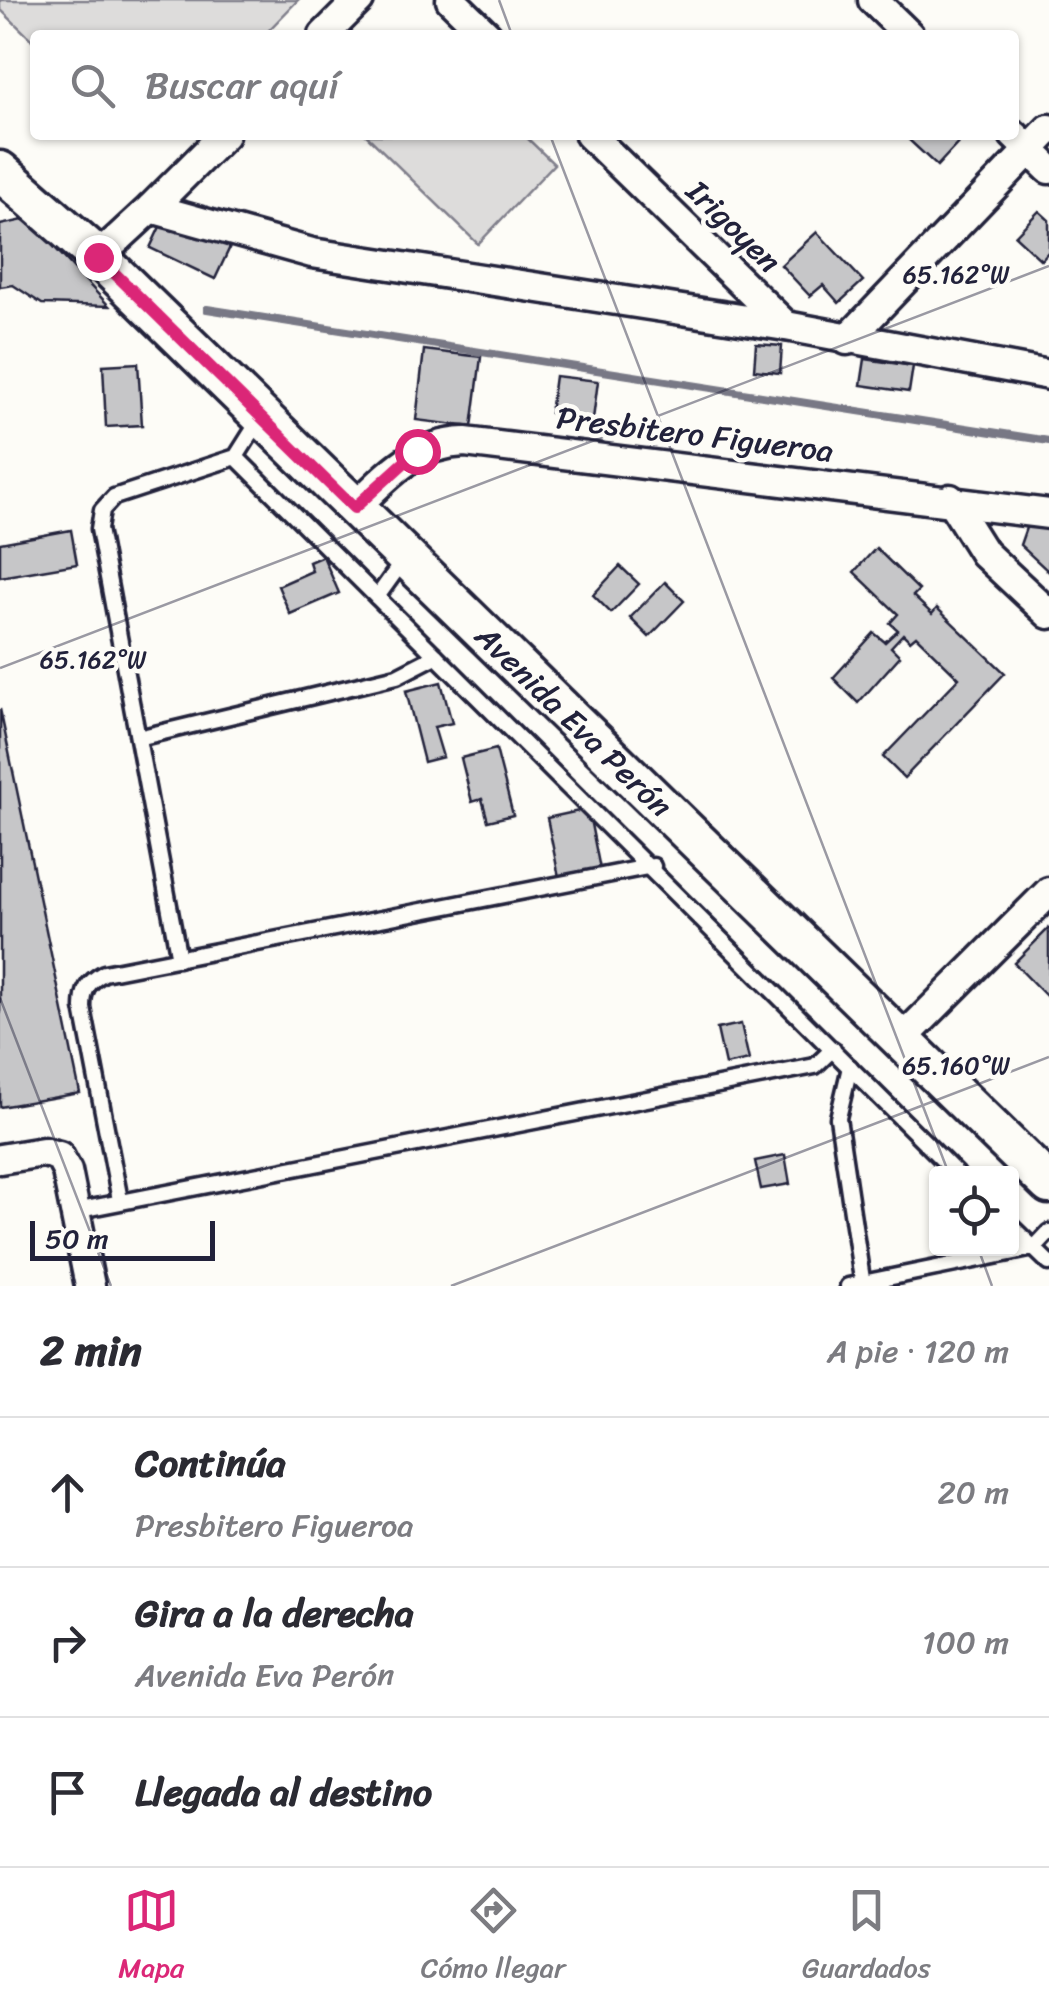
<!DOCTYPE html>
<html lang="es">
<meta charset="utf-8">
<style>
:root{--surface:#fff;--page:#f2f2f3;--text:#2b2b33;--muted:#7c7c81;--line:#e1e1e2;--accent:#db2777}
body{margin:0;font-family:Sriracha,sans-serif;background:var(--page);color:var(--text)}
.controls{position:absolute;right:30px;bottom:30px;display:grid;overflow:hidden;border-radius:10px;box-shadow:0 2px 8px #0004}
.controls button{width:90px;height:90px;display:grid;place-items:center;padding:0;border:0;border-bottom:2px solid var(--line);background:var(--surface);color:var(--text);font:50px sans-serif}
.scale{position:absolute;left:30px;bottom:25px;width:185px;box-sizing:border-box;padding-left:10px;border:5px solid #22223b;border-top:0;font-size:28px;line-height:35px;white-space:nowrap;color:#22223b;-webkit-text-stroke:8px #fdfcf7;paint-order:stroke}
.stop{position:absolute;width:30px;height:30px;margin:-22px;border:8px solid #db2777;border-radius:50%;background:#fff}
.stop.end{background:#db2777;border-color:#fff;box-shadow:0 2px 10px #0008}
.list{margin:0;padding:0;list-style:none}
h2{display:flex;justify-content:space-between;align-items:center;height:130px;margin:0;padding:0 40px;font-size:42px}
h2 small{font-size:32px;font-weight:400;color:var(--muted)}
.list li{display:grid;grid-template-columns:65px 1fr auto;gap:30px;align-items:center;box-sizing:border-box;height:150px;padding:0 40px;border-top:2px solid var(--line)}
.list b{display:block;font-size:38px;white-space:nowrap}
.list p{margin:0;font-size:32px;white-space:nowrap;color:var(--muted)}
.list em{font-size:32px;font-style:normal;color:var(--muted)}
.icon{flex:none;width:55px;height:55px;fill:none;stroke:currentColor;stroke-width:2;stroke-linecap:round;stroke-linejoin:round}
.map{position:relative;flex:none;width:1049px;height:1286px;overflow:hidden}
.search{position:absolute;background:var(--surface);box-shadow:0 2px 8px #0004;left:30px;right:30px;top:30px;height:110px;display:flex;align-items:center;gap:25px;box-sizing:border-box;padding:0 35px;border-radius:10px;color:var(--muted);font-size:38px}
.sheet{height:580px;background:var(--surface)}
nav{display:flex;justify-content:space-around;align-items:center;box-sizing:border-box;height:140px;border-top:2px solid var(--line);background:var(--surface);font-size:28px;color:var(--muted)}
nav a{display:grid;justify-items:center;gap:5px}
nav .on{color:var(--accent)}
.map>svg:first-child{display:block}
</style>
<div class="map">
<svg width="1049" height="1286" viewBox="0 0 1049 1286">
<rect width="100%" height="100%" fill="#fdfcf7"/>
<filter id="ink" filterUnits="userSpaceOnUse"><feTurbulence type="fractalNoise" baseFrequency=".01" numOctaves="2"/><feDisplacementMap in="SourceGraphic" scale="20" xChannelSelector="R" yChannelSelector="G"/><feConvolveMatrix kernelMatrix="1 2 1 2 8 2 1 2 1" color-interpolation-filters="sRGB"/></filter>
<g filter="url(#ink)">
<g fill="#dddcdb" stroke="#807f8b" stroke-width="2.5">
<polygon points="0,0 298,0 264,35 35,35 35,43 0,9"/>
<polygon points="366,135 524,135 554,164 478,244"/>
</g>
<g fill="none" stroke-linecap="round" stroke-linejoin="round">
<polyline stroke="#787885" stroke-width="8" points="207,309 1049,441"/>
</g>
<g fill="#c6c6c8" stroke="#22223b" stroke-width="2.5">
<polygon points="912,135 956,135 961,140 937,166 908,139"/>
<polygon points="1039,211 1049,220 1049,251 1041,260 1015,236"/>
<polygon points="165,216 230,247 215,279 150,248"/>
<polygon points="28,219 109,306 42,304 13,285 0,287 0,225"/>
<polygon points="817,232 863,281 839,303 823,285 810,296 781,265"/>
<polygon points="756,344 782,346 780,373 754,370"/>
<polygon points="424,350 481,357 472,427 416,420"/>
<polygon points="865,359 913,366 909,392 861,385"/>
<polygon points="138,363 142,425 106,427 103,365"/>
<polygon points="555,376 598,381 593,419 550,413"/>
<polygon points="1028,522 1049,522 1049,572 1020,545"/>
<polygon points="71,530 77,564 0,577 0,543"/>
<polygon points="876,548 919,590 913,596 932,614 937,608 1005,673 904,778 883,757 959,678 916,636 910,641 903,634 891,647 900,656 858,703 833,678 874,633 885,642 898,630 890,623 898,614 854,572"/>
<polygon points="323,556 339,593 290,614 278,586 312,571 309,562"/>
<polygon points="620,566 639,584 611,613 593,595"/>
<polygon points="665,582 684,601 649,637 630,618"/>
<polygon points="441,682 452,723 434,727 443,757 424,762 406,691"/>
<polygon points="0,709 80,1093 0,1107"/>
<polygon points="496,749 513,815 488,821 482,799 472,802 461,758"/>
<polygon points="588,809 600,869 559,877 547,818"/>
<polygon points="1049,928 1049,999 1014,963"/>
<polygon points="741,1024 749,1060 725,1065 717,1029"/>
<polygon points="785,1155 790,1184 761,1189 755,1161"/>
</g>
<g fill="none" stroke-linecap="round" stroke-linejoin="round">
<g stroke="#22223b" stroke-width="21">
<g id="lane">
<polyline points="236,457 957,1174"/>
<polyline points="377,597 405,558"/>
<polyline points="138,738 397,676 436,656"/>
<polyline points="179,959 99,529 102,510 114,497 236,457 260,419"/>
<polyline points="850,1067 838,1118 863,1286"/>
<path d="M120,1200L83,1008C83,989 88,982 104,973L653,866"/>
<polyline points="75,1211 815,1066 833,1049"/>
<polyline points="1012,1227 1049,1263"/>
<polyline points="848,1286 1034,1248 1049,1232"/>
</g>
</g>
<g stroke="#22223b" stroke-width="35">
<g id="street">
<polyline points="451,0 487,35"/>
<polyline points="873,0 909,35"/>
<polyline points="324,35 359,0"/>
<polyline points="590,135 786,326"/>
<polyline points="1014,135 1049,169"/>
<polyline points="151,208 224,135"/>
<polyline points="98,257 151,208 312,253 786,326 1049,375"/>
<polyline points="847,340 1049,129"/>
<polyline points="950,499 984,553 1049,614"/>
<path d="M354,508C389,475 414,444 465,442L1049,514"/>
<polyline points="901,1040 1049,892"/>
<polyline points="0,1159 43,1152 59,1156 67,1171 90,1286"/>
</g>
</g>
<g stroke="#22223b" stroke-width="45">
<g id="secondary">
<path id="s1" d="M0,171L98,257L1049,1184"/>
</g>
</g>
<use href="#lane" stroke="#fdfcf7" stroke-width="14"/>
<use href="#street" stroke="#fdfcf7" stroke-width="28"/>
<use href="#secondary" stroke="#fdfcf7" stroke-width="38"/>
</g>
</g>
<g fill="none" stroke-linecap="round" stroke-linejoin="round" filter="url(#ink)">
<polyline stroke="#db2777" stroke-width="12" points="98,257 354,508 417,451"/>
</g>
<path fill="none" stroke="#22223b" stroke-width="2.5" stroke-opacity="0.45" d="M499,0L512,35M550,135L949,1174M0,668L1049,266M0,998L111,1286M978,1248L992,1286M451,1286L1049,1057"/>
<g text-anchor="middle" stroke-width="9" stroke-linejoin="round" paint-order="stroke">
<g font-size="32" fill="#22223b" stroke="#fdfcf7">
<text transform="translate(734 226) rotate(44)" y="11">Irigoyen</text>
<text transform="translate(695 434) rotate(7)" y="11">Presbitero Figueroa</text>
<text dy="11" stroke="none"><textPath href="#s1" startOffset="795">Avenida Eva Perón</textPath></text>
</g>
</g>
<g font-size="25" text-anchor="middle" fill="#22223b" stroke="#fdfcf7" stroke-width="9" stroke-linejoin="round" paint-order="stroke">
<text x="956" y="283">65.162°W</text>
<text x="93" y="668">65.162°W</text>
<text x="956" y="1074">65.160°W</text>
</g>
</svg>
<div class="controls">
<button><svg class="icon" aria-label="locate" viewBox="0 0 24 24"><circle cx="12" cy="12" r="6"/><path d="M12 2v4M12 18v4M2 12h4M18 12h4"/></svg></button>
</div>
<div class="scale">50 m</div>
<div class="stop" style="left:417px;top:451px"></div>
<div class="stop end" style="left:98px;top:257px"></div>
<div class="search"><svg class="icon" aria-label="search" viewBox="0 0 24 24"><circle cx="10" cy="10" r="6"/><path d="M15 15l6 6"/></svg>Buscar aquí</div>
</div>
<section class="sheet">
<h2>2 min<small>A pie · 120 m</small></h2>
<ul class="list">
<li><svg class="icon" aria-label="ahead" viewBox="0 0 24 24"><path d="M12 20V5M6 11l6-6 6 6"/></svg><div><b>Continúa</b><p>Presbitero Figueroa</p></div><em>20 m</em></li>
<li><svg class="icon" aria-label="right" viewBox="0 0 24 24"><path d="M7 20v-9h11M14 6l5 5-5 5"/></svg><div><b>Gira a la derecha</b><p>Avenida Eva Perón</p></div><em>100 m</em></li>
<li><svg class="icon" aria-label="arrive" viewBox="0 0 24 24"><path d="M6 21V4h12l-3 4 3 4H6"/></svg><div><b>Llegada al destino</b></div></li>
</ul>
</section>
<nav>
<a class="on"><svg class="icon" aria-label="map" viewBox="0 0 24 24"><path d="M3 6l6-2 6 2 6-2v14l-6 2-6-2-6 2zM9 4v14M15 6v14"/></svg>Mapa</a>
<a><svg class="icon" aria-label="directions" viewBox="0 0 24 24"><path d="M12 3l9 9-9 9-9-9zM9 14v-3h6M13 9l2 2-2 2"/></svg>Cómo llegar</a>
<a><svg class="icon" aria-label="saved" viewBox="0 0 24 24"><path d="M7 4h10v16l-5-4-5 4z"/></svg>Guardados</a>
</nav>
